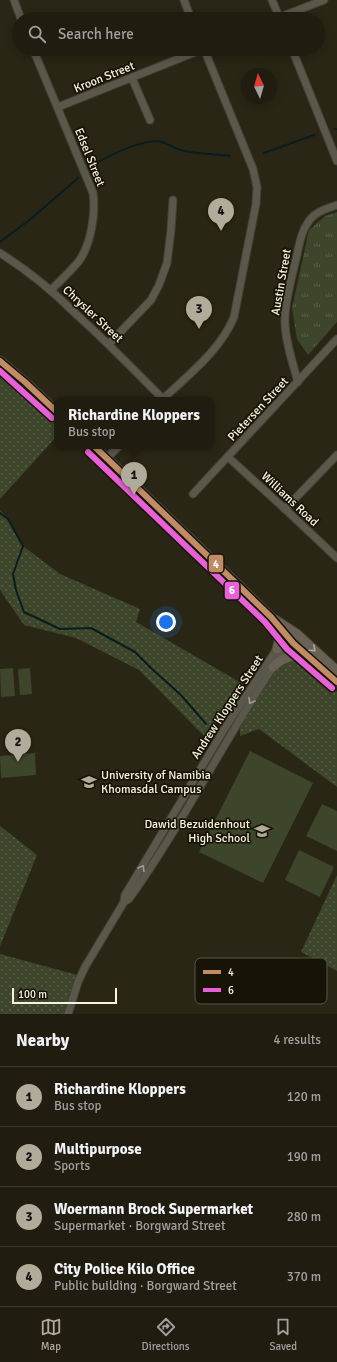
<!DOCTYPE html>
<meta charset="utf-8">
<style>
:root{--surface:#201c10;--page:#282519;--text:#f1f3f6;--muted:#a2a19f;--line:#3d3a30;--accent:#b0ab9a}
body{margin:0;font-family:Signika,sans-serif;background:var(--page);color:var(--text)}
.compass{position:absolute;left:241px;top:68px;width:36px;height:36px;border-radius:50%;background:var(--surface);box-shadow:0 2px 10px #0003;rotate:355deg}
.scale{position:absolute;left:12px;bottom:10px;width:105px;box-sizing:border-box;padding-left:4px;border:2px solid #f8f3e1;border-top:0;font-size:11px;line-height:14px;white-space:nowrap;color:#f8f3e1;-webkit-text-stroke:3px #171407;paint-order:stroke}
.you{position:absolute;left:166px;top:622px;width:14px;height:14px;margin:-10px;border:3px solid #fff;border-radius:50%;background:#1a73e8;box-shadow:0 0 0 6px #1a73e833}
.badge{display:grid;place-items:center;width:26px;height:26px;border-radius:50%;background:var(--accent);color:#111;font-size:13px;font-weight:700}
.pin{position:absolute;translate:-50% -33px;filter:drop-shadow(0 1px 2px #0008)}
.pin::after{content:'';position:absolute;top:21px;width:14px;height:12px;background:inherit;clip-path:polygon(0 0,100% 0,50% 100%)}
.popup{position:absolute;left:54px;top:397px;width:160px;height:52px;box-sizing:border-box;display:grid;place-content:center;border-radius:8px;background:var(--surface);filter:drop-shadow(0 1px 3px #0005);font-size:13px;white-space:nowrap;color:var(--muted)}
.popup b{font-size:15px;color:var(--text)}
.popup::after{content:'';position:absolute;left:50%;top:100%;margin-left:-8px;border:8px solid transparent;border-top-color:var(--surface)}
.list{margin:0;padding:0;list-style:none}
h2{display:flex;justify-content:space-between;align-items:center;height:52px;margin:0;padding:0 16px;font-size:17px}
h2 small{font-size:13px;font-weight:400;color:var(--muted)}
.list li{display:grid;grid-template-columns:26px 1fr auto;gap:12px;align-items:center;box-sizing:border-box;height:60px;padding:0 16px;border-top:1px solid var(--line)}
.list b{display:block;font-size:15px;white-space:nowrap}
.list p{margin:0;font-size:13px;white-space:nowrap;color:var(--muted)}
.list em{font-size:13px;font-style:normal;color:var(--muted)}
.icon{flex:none;width:22px;height:22px;fill:none;stroke:currentColor;stroke-width:2;stroke-linecap:round;stroke-linejoin:round}
.map{position:relative;flex:none;width:337px;height:1014px;overflow:hidden}
.search{position:absolute;background:var(--surface);box-shadow:0 2px 10px #0003;left:12px;right:12px;top:12px;height:44px;display:flex;align-items:center;gap:10px;box-sizing:border-box;padding:0 14px;border-radius:22px;color:var(--muted);font-size:15px}
.sheet{height:292px;background:var(--surface)}
nav{display:flex;justify-content:space-around;align-items:center;box-sizing:border-box;height:56px;border-top:1px solid var(--line);background:var(--surface);font-size:11px;color:var(--muted)}
nav a{display:grid;justify-items:center;gap:2px}
nav .on{color:var(--accent)}
.map>svg:first-child{display:block}
</style>
<div class="map">
<svg width="337" height="1014" viewBox="0 0 337 1014">
<defs>
<pattern id="grass-dots" width="8" height="8" patternUnits="userSpaceOnUse"><rect width="8" height="8" fill="#3d452b"/><path d="M2 2h.1M6 6h.1" fill="none" stroke="#5a6049" stroke-width="1.8" stroke-linecap="round"/></pattern>
<pattern id="park-tufts" width="24" height="20" patternUnits="userSpaceOnUse"><rect width="24" height="20" fill="#3d452b"/><path d="M3 7l-1-3M5 7V3M7 7l1-3M15 17l-1-3M17 17v-4M19 17l1-3" fill="none" stroke="#5a6049"/></pattern>
</defs>
<rect width="100%" height="100%" fill="#2a2615"/>
<g fill="url(#grass-dots)">
<polygon points="0,361 57,412 57,436 0,499"/>
<polygon points="0,510 8,519 23,546 60,574 140,609 136,622 243,684 206,738 139,670 76,638 24,625 0,590"/>
<polygon points="287,662 298,662 308,666 337,692 337,787 259,729 240,736 240,726 260,694 275,672 281,665"/>
<polygon points="0,826 37,855 0,946"/>
<polygon points="337,875 337,971 301,952"/>
<polygon points="0,954 81,976 68,1014 0,1014"/>
</g>
<polygon fill="url(#park-tufts)" points="337,212 337,322 308,355 297,339 292,308 309,230 325,216"/>
<g fill="#3d452b">
<polygon points="13,668 15,696 1,697 0,669"/>
<polygon points="30,668 32,694 20,695 18,669"/>
<polygon points="250,751 313,783 263,883 199,852"/>
<polygon points="35,753 36,775 1,778 0,756"/>
<polygon points="322,804 337,811 337,851 306,836"/>
<polygon points="299,850 334,867 320,897 285,880"/>
</g>
<g fill="none" stroke-linecap="round" stroke-linejoin="round">
<g stroke="#091d1f" stroke-width="2">
<polyline points="335,129 337,129"/>
<polyline points="264,153 314,135"/>
<path d="M90,167C107,156 134,143 155,141C166,141 174,149 184,151C199,154 215,154 230,156"/>
<polyline points="0,242 32,218 78,178"/>
<polyline points="0,513 8,519 23,546 13,574 16,590 24,612 60,629 91,628 135,652 152,669 181,695 206,724"/>
</g>
<g stroke="#444034" stroke-width="9">
<g id="minor">
<polyline points="14,0 21,19"/>
<polyline points="184,0 191,19"/>
<polyline points="272,0 280,19"/>
<polyline points="275,19 324,0"/>
<path d="M33,49L93,193C96,213 91,244 79,261C71,271 60,281 51,290"/>
<polyline points="292,49 337,161"/>
<polyline points="132,78 150,120"/>
<polyline points="58,107 203,49"/>
<path d="M0,253C29,271 54,292 78,316C108,343 135,371 163,399"/>
<polyline points="109,344 151,300 159,285 167,263 171,230 173,200"/>
<path d="M298,382C293,364 284,337 285,319C285,300 292,277 296,259C299,247 300,234 307,224C314,212 325,209 337,205"/>
<path d="M162,400C188,375 220,351 234,317L256,204L257,187L253,169L204,49"/>
<polyline points="228,457 285,509 337,558"/>
<polyline points="107,458 119,446"/>
<polyline points="193,494 337,339"/>
<polyline points="285,509 337,455"/>
<path d="M124,902L129,899C189,815 233,721 294,637"/>
<polyline points="68,1014 78,982 85,967 124,902 125,895 225,728 279,646"/>
</g>
</g>
<g stroke="#444034" stroke-width="11">
<g id="major">
<polyline points="0,361 25,382 57,412"/>
<path d="M94,446L271,617C287,642 315,662 337,682"/>
<polyline points="274,619 297,634 337,671"/>
<polyline points="277,649 280,637 277,627"/>
<path d="M273,667C284,656 295,653 309,660"/>
</g>
</g>
<use href="#minor" stroke="#5a574b" stroke-width="7"/>
<use href="#major" stroke="#696056" stroke-width="9"/>
<g stroke="#171407" stroke-width="9">
<g id="bus-1">
<polyline points="0,361 25,382 57,412"/>
<polyline points="94,446 271,617 293,643 337,682"/>
</g>
</g>
<g stroke="#171407" stroke-width="9">
<g id="bus-2">
<polyline points="0,371 52,418"/>
<polyline points="88,452 265,622 287,649 332,688"/>
</g>
</g>
<use href="#bus-1" stroke="#c18c65" stroke-width="6"/>
<use href="#bus-2" stroke="#e860d7" stroke-width="6"/>
</g>
<defs><path id="oneway-chevron" d="M-2-3.5L2.5 0L-2 3.5" fill="none" stroke-width="1.6" stroke-linecap="round" stroke-linejoin="round"/></defs>
<use stroke="#b0aa9c" href="#oneway-chevron" transform="translate(313 649) rotate(42)"/>
<g stroke="#a19d8e">
<use href="#oneway-chevron" transform="translate(251 701) rotate(121)"/>
<use href="#oneway-chevron" transform="translate(142 868) rotate(-59)"/>
</g>
<defs>
<g id="university-bare" transform="scale(1.2)"><path d="M0-5L7-2L0 1L-7-2ZM-4 1L0 2.5L4 1V4Q0 6-4 4Z" fill="#b0ab9a" stroke="#171407" stroke-width="2.5" paint-order="stroke"/></g>
<g id="school-bare" transform="scale(1.2)"><path d="M0-5L7-2L0 1L-7-2ZM-4 1L0 2.5L4 1V4Q0 6-4 4Z" fill="#b0ab9a" stroke="#171407" stroke-width="2.5" paint-order="stroke"/></g>
</defs>
<g fill-rule="evenodd">
<use href="#university-bare" x="89" y="782"/>
<use href="#school-bare" x="262" y="831"/>
</g>
<g text-anchor="middle" stroke-width="3.5" stroke-linejoin="round" paint-order="stroke">
<g font-size="12" fill="#f8f3e1" stroke="#171407">
<text transform="translate(104 77) rotate(-22)" y="4">Kroon Street</text>
<text transform="translate(90 157) rotate(68)" y="4">Edsel Street</text>
<text transform="translate(281 282) rotate(-80)" y="4">Austin Street</text>
<text transform="translate(93 314) rotate(43)" y="4">Chrysler Street</text>
<text transform="translate(258 409) rotate(-47)" y="4">Pietersen Street</text>
<text transform="translate(290 499) rotate(43)" y="4">Williams Road</text>
<text transform="translate(227 707) rotate(-57)" y="4">Andrew Kloppers Street</text>
</g>
<g font-size="12" fill="#f8f3e1" stroke="#171407" text-anchor="start">
<text x="101" y="779">University of Namibia<tspan x="101" dy="14">Khomasdal Campus</tspan></text>
<text x="250" y="828" text-anchor="end">Dawid Bezuidenhout<tspan x="250" dy="14">High School</tspan></text>
</g>
</g>
<rect x="195" y="958" width="132" height="46" rx="6" fill="#171407" stroke="#5a5748" stroke-width="1"/>
<rect x="203" y="970" width="18" height="4" fill="#c18c65"/>
<rect x="203" y="988" width="18" height="4" fill="#e860d7"/>
<g font-size="11" fill="#f8f3e1">
<text x="228" y="976">4</text>
<text x="228" y="994">6</text>
</g>
<g stroke="#171407" stroke-width="1.5">
<rect x="208" y="554" width="16" height="19" rx="4" fill="#c18c65"/>
<rect x="224" y="581" width="16" height="19" rx="4" fill="#e860d7"/>
</g>
<g font-size="11" text-anchor="middle" font-weight="bold" fill="#fff">
<text x="216" y="568">4</text>
<text x="232" y="594">6</text>
</g>
</svg>
<svg class="compass" viewBox="-18 -18 36 36"><path d="M0-13l5 13h-10z" fill="#e53935"/><path d="M0 13l5-13h-10z" fill="#a2a19f"/></svg>
<div class="scale">100 m</div>
<div class="you"></div>
<div class="pin badge" style="left:134px;top:495px">1</div>
<div class="popup"><b>Richardine Kloppers</b>Bus stop</div>
<div class="pin badge" style="left:18px;top:762px">2</div>
<div class="pin badge" style="left:199px;top:329px">3</div>
<div class="pin badge" style="left:221px;top:231px">4</div>
<div class="search"><svg class="icon" aria-label="search" viewBox="0 0 24 24"><circle cx="10" cy="10" r="6"/><path d="M15 15l6 6"/></svg>Search here</div>
</div>
<section class="sheet">
<h2>Nearby<small>4 results</small></h2>
<ul class="list">
<li><span class="badge">1</span><div><b>Richardine Kloppers</b><p>Bus stop</p></div><em>120 m</em></li>
<li><span class="badge">2</span><div><b>Multipurpose</b><p>Sports</p></div><em>190 m</em></li>
<li><span class="badge">3</span><div><b>Woermann Brock Supermarket</b><p>Supermarket · Borgward Street</p></div><em>280 m</em></li>
<li><span class="badge">4</span><div><b>City Police Kilo Office</b><p>Public building · Borgward Street</p></div><em>370 m</em></li>
</ul>
</section>
<nav>
<a class="on"><svg class="icon" aria-label="map" viewBox="0 0 24 24"><path d="M3 6l6-2 6 2 6-2v14l-6 2-6-2-6 2zM9 4v14M15 6v14"/></svg>Map</a>
<a><svg class="icon" aria-label="directions" viewBox="0 0 24 24"><path d="M12 3l9 9-9 9-9-9zM9 14v-3h6M13 9l2 2-2 2"/></svg>Directions</a>
<a><svg class="icon" aria-label="saved" viewBox="0 0 24 24"><path d="M7 4h10v16l-5-4-5 4z"/></svg>Saved</a>
</nav>
